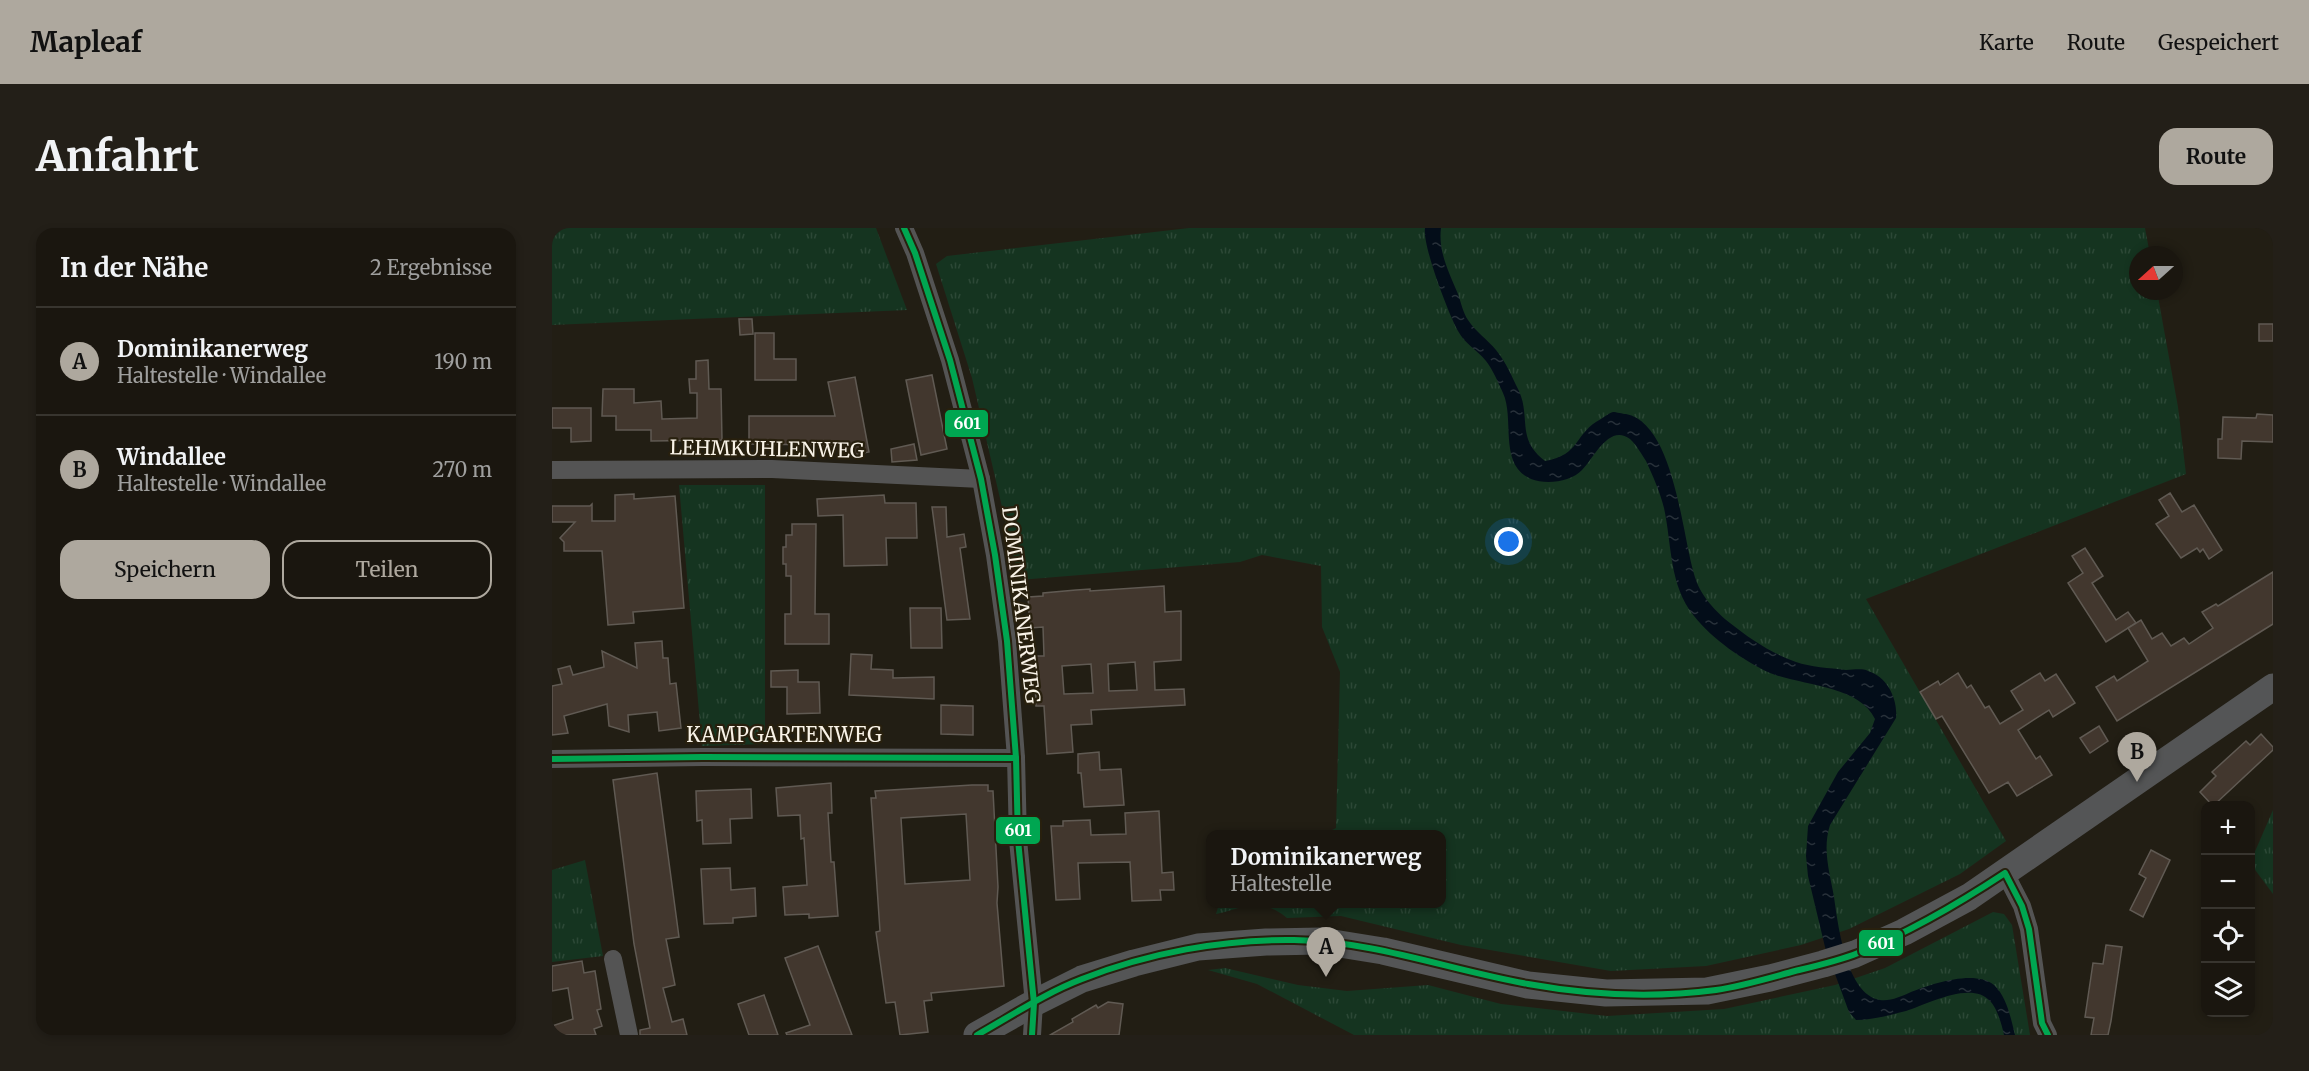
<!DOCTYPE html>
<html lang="de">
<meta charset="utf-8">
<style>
:root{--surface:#1a160f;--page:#231f18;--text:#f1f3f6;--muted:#9f9f9e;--line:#38352f;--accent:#aea89e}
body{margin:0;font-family:Merriweather,serif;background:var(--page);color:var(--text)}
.controls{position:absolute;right:18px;bottom:18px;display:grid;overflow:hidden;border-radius:12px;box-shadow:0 3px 9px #0003}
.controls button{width:54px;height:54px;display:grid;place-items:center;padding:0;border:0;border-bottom:2px solid var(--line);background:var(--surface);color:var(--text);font:30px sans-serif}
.compass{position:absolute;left:1577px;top:18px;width:54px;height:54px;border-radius:50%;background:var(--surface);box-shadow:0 3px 9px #0003;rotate:249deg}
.you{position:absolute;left:957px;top:314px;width:21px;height:21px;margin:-15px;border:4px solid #fff;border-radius:50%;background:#1a73e8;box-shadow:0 0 0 9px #1a73e833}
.badge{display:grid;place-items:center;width:39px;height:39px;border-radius:50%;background:var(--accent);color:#111;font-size:20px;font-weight:700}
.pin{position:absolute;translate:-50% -50px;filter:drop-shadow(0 2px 3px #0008)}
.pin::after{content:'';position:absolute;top:32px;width:21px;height:18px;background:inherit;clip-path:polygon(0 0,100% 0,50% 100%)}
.popup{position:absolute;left:654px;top:602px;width:240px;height:78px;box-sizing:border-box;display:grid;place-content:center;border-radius:12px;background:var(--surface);filter:drop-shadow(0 2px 4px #0005);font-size:20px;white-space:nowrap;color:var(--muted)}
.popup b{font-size:22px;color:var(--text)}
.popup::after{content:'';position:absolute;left:50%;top:100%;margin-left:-12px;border:12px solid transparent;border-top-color:var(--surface)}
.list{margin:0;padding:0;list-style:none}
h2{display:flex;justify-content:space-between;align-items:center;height:78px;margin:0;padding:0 24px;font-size:26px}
h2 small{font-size:20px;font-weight:400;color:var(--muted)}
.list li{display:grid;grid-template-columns:39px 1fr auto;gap:18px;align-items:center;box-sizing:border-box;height:108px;padding:0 24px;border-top:2px solid var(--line)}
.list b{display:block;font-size:22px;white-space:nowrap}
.list p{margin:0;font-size:20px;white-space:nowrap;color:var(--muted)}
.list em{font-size:20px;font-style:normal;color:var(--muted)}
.actions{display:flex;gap:12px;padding:18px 24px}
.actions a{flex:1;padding:14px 0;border:2px solid var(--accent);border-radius:18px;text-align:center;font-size:21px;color:var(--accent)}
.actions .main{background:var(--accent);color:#111}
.icon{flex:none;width:33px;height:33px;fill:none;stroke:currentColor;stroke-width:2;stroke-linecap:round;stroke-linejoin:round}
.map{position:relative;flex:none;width:1721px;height:807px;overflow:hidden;border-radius:18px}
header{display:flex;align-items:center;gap:36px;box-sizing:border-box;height:84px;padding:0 30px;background:var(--accent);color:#111}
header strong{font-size:28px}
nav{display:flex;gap:33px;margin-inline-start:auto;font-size:21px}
.intro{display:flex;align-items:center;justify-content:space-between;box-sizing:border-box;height:144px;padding:0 36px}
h1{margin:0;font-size:42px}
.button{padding:15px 27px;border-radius:18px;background:var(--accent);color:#111;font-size:21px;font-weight:700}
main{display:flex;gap:36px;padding:0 36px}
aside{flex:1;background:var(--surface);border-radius:18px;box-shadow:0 3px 9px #0003}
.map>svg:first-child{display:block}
</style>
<header>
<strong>Mapleaf</strong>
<nav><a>Karte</a><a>Route</a><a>Gespeichert</a></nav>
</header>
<div class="intro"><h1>Anfahrt</h1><a class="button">Route</a></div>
<main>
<aside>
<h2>In der Nähe<small>2 Ergebnisse</small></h2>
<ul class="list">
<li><span class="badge">A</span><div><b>Dominikanerweg</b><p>Haltestelle · Windallee</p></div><em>190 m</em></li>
<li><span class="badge">B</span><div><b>Windallee</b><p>Haltestelle · Windallee</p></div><em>270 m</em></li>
</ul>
<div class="actions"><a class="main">Speichern</a><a>Teilen</a></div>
</aside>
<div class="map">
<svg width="1721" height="807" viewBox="0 0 1721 807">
<defs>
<pattern id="grass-tufts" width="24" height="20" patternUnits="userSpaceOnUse" patternTransform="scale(1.5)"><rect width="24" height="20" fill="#153420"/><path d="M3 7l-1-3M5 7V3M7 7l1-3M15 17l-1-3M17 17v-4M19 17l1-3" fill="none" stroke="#2c4836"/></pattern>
<pattern id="water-ripples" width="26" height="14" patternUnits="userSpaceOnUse" patternTransform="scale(1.5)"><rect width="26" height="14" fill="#030d19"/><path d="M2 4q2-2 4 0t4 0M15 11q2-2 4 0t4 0" fill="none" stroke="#28313a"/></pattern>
</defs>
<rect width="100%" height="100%" fill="#221e14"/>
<g fill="url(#grass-tufts)">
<polygon points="0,0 324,0 355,82 0,97"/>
<path d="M637,0H1593L1598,27H1586V63H1605L1626,179L1634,246L1314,371L1454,613L1408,646L1297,701L1249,717L1154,738L1059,743L909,717L789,688L735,690C710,669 693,679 664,686L667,676H890V606H772L784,600L788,444L770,399L769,338L710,327L688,334L467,352L420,150L384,36L395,28Z"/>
<polygon points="127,257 213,257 213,516 150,518"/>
<polygon points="1721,582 1721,666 1698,635"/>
<polygon points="33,632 51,728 0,734 0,642"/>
<polygon points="1441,684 1452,686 1460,697 1478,807 802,807 705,756 656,742 673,740 746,757 795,763 876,757 949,776 1055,788 1172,781 1283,757 1333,740"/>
</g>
<path fill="url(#water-ripples)" d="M873,0H889C886,24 897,44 906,66C909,74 911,85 916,92C923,103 936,112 944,122C954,134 960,149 967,163C979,190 964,211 993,233C1029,227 1022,205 1049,191C1052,189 1057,185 1061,184C1064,184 1071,186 1074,186C1124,196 1130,313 1144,352C1149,368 1165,385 1178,395C1198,411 1219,425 1244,434C1258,439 1278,440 1294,442C1301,442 1310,440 1316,443C1336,449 1346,472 1344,490L1278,597C1270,622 1278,645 1282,669C1286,697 1294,761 1324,771C1335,775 1348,769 1359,764C1379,756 1423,741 1442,757C1455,769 1459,791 1463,807H1452C1450,797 1445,780 1438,773C1419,752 1374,777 1354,783C1338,787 1321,792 1304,792L1297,784L1273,719L1256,648L1254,628L1256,598L1286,544L1318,505L1323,491C1307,457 1250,458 1218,445C1192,433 1160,411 1142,388C1117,357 1120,317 1112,280C1108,264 1101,248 1094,233C1090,227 1084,216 1078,211C1057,195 1042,230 1030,242C1019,254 994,257 979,251C946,237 963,191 951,165C946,154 941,142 934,133C925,122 913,116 906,103C897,87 870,17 873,0Z"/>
<g fill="#42372e" stroke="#605a53" stroke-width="1.5" fill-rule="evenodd">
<polygon points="187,91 200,91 201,106 188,107"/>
<rect x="1707" y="96" width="14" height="17"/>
<polygon points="203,105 222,105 222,131 244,131 244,152 203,152"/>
<polygon points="156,132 157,161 169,161 170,212 99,213 99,202 64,202 64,188 50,188 51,161 82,161 82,175 109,173 110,191 145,190 145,165 138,165 137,151 144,151 144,133"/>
<polygon points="380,147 395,221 369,227 354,152"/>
<polygon points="303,149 317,224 290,229 288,217 197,216 197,188 283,188 276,154"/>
<polygon points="0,180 39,180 39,213 19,214 19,200 0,200"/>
<polygon points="1705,186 1721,187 1721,214 1690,213 1689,231 1666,230 1666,211 1670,211 1671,189 1704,190"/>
<polygon points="362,216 365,232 340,234 339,221"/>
<polygon points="1618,265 1630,284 1642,277 1670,322 1657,331 1651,321 1648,324 1645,320 1629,330 1604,296 1617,288 1607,272"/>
<polygon points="82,266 82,271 123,268 132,380 81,384 82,395 56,397 50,323 12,323 12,314 8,310 23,294 0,294 0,278 38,278 40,276 40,293 63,293 63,267"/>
<polygon points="332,267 333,275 364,275 365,310 334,310 335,337 292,338 291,287 266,288 265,271"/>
<polygon points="380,279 394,279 395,309 412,306 414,319 408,320 418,391 395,392"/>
<polygon points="240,296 264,296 263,386 277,386 277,416 233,416 233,386 239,386 239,348 234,348 234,336 231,336 231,319 234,319 234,307 240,307"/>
<polygon points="1533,320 1551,348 1540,355 1564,392 1576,384 1584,395 1554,414 1516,355 1531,345 1520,328"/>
<polygon points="1721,344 1721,396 1565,493 1544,459 1562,448 1565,453 1596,433 1576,400 1589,392 1600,411 1610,405 1619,418 1632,410 1637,416 1661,400 1650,384 1664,376 1666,378"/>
<path d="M612,358L613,384L629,383V432L602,434L603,462L632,461L633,477L539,482L540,496L519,497L521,524L495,526L492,478H484L482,428H492L491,399L478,400L476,369L491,368V365L524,362L538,361V363ZM583,434L585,462L557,463L556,436ZM539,436L541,465L512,466L510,438Z"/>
<polygon points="358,380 389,380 390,420 359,420"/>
<polygon points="110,413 111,430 116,430 118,456 124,455 129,500 107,503 105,484 76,487 77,504 57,498 55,476 12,488 16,505 0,507 0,458 10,456 6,441 18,438 21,447 52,439 50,423 85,440 83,415"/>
<polygon points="299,426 320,427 319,441 341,442 341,450 382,449 382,471 297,467"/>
<polygon points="246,442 246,454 267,454 268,485 235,486 235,459 219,459 219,443"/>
<polygon points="1406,445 1415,460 1419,457 1433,480 1437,478 1448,496 1471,482 1459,463 1488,445 1493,453 1504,446 1523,475 1501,489 1497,482 1466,502 1484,531 1488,528 1500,547 1465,568 1456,554 1437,565 1390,488 1384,491 1368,464 1386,453 1388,457"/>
<polygon points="389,477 421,478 421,507 389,506"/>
<polygon points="1547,498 1556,513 1538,525 1528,510"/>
<polygon points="1709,506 1721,519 1721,522 1661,578 1648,564 1664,548 1660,544 1694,513 1698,517"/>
<polygon points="547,524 548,542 569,541 572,577 532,579 529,545 526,545 526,526"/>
<polygon points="105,545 127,709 114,711 123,757 111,760 120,794 131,791 135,807 88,807 88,802 98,800 82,716 61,552"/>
<polygon points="279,555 280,585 276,585 279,634 282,634 286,688 257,690 257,686 233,687 231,659 255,657 252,610 249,611 248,587 226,588 224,560"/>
<path d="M420,557H436V563H441L446,659L445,675L452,758L379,765L380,772L372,773L376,804L348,807L343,774L334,775L324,704L328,703L319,570H324L323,563ZM414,586L418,652L353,656L349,590Z"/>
<polygon points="199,561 200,590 178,591 179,615 151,616 150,592 145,593 144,563"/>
<polygon points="607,583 610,645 621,644 622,662 608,662 609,672 580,673 578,634 526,635 528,671 504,672 499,598 511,598 511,593 538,592 539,607 574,606 573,585"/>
<polygon points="1599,622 1618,632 1591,689 1578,682 1594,650 1587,646"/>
<polygon points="178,640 179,662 203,660 204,688 181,690 181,695 152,696 149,641"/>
<polygon points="1554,717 1570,719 1559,793 1556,807 1539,807 1542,790 1533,789 1541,735 1551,736"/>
<polygon points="266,718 300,807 235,807 234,805 258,797 233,730"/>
<polygon points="30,733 32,745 43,743 49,781 45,782 50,798 42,801 44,807 0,807 0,798 21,791 16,760 0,763 0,738"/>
<polygon points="212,767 226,807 197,807 186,776"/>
<polygon points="556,774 571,776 567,807 498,807 521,794 520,791 544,777 546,780"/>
</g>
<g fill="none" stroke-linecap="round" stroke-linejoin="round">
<g stroke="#545454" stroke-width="18">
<polyline points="352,0 363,25 398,132 429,251 443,327 455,413 464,530 466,612 482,775 480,807"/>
<polyline points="0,242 220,241 429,251"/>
<polyline points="0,531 151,529 464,530"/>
<polyline points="1453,645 1470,678 1477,701 1490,795 1496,807"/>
<polyline points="61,731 77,807"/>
</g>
<polyline stroke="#545556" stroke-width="27" points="425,807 482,775 530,751 582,735 646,719 714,714 769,713 831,723 976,757 1054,765 1155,763 1218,750 1271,736 1303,726 1352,704 1417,669 1721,459"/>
<g stroke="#28200e" stroke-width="10">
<g id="bus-1">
<polyline points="352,0 363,25 398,132 429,251 443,327 455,413 464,530 466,612 482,775 480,807"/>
<polyline points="0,531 151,529 464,530"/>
<path d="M425,807C459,788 493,765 530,751C596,725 671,711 742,712C822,713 897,742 976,756C1037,767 1103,770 1164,762C1191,758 1217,750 1243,743C1264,738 1286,733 1306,725C1358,704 1406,676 1453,645L1470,678L1477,701L1490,795L1496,807"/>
</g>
</g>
<use href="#bus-1" stroke="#00a651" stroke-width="6"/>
</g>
<g text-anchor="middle" stroke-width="4.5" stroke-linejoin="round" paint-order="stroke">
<g font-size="20" fill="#f9f3e8" stroke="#28200e">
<text transform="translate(215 221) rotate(1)" y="7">LEHMKUHLENWEG</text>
<text transform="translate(469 377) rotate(83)" y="7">DOMINIKANERWEG</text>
<text x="232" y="514">KAMPGARTENWEG</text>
</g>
</g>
<g stroke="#28200e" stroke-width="2">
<rect x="392" y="181" width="45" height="29" rx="6" fill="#00a651"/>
<rect x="443" y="588" width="46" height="29" rx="6" fill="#00a651"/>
<rect x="1306" y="701" width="46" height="28" rx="6" fill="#00a651"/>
</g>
<g font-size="16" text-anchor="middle" font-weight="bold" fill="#fff">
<text x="415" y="201">601</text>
<text x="466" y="608">601</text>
<text x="1329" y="721">601</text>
</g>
</svg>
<div class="controls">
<button>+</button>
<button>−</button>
<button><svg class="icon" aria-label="locate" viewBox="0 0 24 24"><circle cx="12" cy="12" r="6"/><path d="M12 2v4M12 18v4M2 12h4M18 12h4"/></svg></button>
<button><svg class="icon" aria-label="layers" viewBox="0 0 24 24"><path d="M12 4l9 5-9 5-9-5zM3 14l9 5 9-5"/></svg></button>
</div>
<svg class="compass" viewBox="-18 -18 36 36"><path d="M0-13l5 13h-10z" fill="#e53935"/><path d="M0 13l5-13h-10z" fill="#9f9f9e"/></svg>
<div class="you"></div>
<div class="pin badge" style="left:774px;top:749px">A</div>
<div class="popup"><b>Dominikanerweg</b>Haltestelle</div>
<div class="pin badge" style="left:1585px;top:554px">B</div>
</div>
</main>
